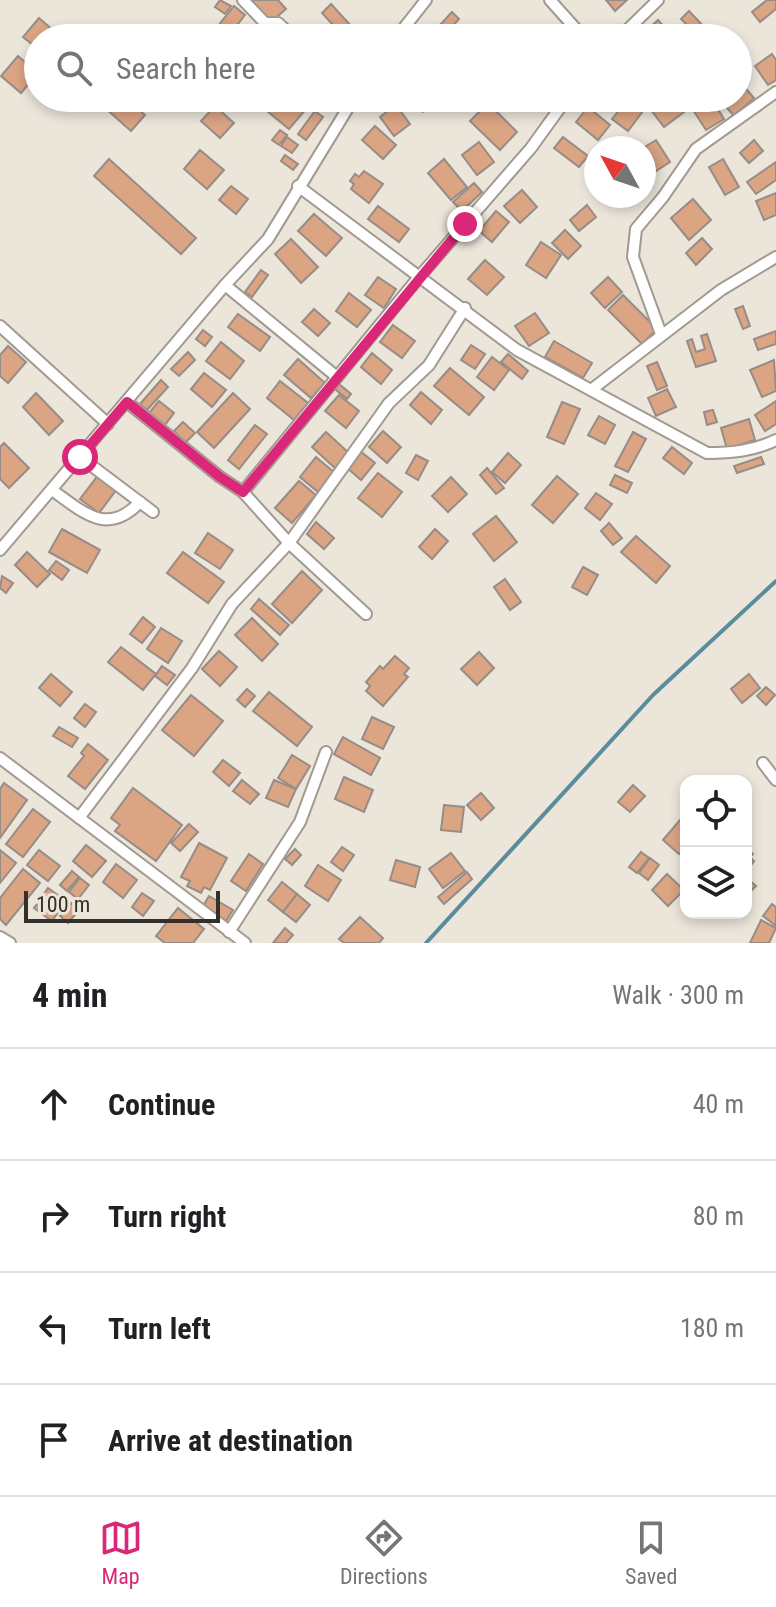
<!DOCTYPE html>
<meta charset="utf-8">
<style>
:root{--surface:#fff;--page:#f2f2f2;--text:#202124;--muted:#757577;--line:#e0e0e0;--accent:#db2777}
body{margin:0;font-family:"Roboto Condensed",sans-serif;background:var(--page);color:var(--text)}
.controls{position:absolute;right:24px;bottom:24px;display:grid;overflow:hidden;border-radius:16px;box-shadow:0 4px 12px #0003}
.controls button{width:72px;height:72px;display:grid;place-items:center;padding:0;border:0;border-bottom:2px solid var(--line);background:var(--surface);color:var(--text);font:40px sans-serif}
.compass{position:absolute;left:584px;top:136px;width:72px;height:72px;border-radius:50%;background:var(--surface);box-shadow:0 4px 12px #0003;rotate:310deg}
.scale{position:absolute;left:24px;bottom:20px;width:196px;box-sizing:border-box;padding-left:8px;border:4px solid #33302c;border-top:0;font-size:22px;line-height:28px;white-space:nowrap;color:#33302c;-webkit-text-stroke:6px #ebe5da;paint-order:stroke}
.stop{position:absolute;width:24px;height:24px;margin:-18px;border:6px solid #db2777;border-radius:50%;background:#fff}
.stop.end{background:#db2777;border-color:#fff;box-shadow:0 2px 8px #0008}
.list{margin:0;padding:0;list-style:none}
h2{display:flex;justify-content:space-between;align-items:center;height:104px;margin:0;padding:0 32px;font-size:34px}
h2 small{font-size:26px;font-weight:400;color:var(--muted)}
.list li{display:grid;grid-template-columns:52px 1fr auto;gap:24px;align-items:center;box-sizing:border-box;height:112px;padding:0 32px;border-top:2px solid var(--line)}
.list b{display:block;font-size:30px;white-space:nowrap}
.list em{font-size:26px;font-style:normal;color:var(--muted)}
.icon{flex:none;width:44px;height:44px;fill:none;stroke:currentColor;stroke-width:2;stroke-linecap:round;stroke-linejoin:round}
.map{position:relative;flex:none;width:776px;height:943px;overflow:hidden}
.search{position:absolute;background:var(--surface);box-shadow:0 4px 12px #0003;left:24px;right:24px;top:24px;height:88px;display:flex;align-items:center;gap:20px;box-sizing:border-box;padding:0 28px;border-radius:44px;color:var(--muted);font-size:30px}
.sheet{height:552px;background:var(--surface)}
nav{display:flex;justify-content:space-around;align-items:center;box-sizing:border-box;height:112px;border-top:2px solid var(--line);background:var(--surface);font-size:22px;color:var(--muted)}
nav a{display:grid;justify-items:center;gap:4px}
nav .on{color:var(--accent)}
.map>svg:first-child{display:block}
</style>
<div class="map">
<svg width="776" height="943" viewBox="0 0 776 943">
<rect width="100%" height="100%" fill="#ebe5da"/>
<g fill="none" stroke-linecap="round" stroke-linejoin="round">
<polyline stroke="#5b8c9b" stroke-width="4" points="426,943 653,695 776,581"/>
</g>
<g fill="#dba483" stroke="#978c86" stroke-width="2">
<polygon points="220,0 231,6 225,14 215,7"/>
<polygon points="251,0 278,0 286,9 271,22"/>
<polygon points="606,0 627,0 615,11"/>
<polygon points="767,0 776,0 776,9 760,22 752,12"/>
<polygon points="331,4 362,38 345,38 322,13"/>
<polygon points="234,6 245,15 227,38 224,38 214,31"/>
<polygon points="689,11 706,29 698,36 681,19"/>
<polygon points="452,12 459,19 447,32 440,25"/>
<polygon points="39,18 61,37 38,38 38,49 23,37"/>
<polygon points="658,20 674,38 638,38"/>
<polygon points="772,54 776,60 776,80 768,85 755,66"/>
<polygon points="18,56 38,73 21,93 1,76"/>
<polygon points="741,83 754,98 734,116 721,101 725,98 738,98 738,86"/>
<polygon points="113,98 125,98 145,115 131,131 105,108"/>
<polygon points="135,98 157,98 148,109"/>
<polygon points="267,98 294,98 306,109 289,129 261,106"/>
<polygon points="412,98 440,98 441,99 423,112"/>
<polygon points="612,98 623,98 611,111 605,106"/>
<polygon points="668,98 673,98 684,112 664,127 651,110"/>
<polygon points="695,98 711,98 724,119 706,130 688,102"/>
<polygon points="628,99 643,111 628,131 612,119"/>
<polygon points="488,103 517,132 500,150 470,121"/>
<polygon points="396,105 410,124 394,136 380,117"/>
<polygon points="215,106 234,123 220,138 201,121"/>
<polygon points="588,107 610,125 598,140 576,122"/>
<polygon points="315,111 323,117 306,140 298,134"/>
<polygon points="375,126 396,145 383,159 362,140"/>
<polygon points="280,130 287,135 279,145 272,140"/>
<polygon points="287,137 298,145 292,153 281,146"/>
<polygon points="563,137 588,156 579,167 554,148"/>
<polygon points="656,140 670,162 656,171 643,148"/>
<polygon points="754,140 763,151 749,163 740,153"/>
<polygon points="479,142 494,162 477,175 462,155"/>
<polygon points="200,150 224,170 207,189 184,169"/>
<polygon points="285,155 298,164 293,170 281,161"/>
<polygon points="109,159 196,238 181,254 94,176"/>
<polygon points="444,159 467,187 451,200 428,173"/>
<polygon points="723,159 739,187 725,195 709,167"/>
<polygon points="776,162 776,180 756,194 747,182"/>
<polygon points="364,171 383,184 369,203 351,189 354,184 350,181 355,174 359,177"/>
<polygon points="474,183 482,192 462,211 453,202"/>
<polygon points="231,186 248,199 236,214 219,200"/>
<polygon points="522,190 537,207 520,223 504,206"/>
<polygon points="776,193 776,215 764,220 756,201"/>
<polygon points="693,199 711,220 689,240 671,218"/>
<polygon points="587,205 596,217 579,231 570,220"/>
<polygon points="378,206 409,229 399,242 368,219"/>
<polygon points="496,211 509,222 492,242 479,231"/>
<polygon points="314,214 342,238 326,256 298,231"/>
<polygon points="565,230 581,246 568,259 552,243"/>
<polygon points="702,238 712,249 696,265 686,253"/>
<polygon points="291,239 318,267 301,283 275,254"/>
<polygon points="541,242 561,255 546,278 526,265"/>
<polygon points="485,260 504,277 487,295 468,279"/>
<polygon points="261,270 268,275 252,297 245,292"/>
<polygon points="378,277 396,289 384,308 365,295"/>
<polygon points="608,277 622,292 605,308 591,293"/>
<polygon points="349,293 371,310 357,327 336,311"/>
<polygon points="623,295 657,329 642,344 608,310"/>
<polygon points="743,306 750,326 743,329 735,309"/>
<polygon points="314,309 330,323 318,336 302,322"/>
<polygon points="535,313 549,333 529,346 515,326"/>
<polygon points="238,314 270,337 260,351 228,327"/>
<polygon points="393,325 415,341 402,358 380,342"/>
<polygon points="203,330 212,337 205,346 196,339"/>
<polygon points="776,331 776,344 758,350 754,339"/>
<polygon points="707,334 716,361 696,367 687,341 692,339 696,352 705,349 701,336"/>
<polygon points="554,341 592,363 583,378 545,357"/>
<polygon points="221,342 244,361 230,379 206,361"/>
<polygon points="471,345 485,354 475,369 461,360"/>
<polygon points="8,346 26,362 8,383 0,376 0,355"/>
<polygon points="188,352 195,360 179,376 171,369"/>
<polygon points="372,353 392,370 381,384 361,367"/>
<polygon points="508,354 528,371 522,379 501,362"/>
<polygon points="492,357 509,370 494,390 477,377"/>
<polygon points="298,359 325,383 311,398 284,375"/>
<polygon points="774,360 776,391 762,397 750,370"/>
<polygon points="657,362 667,386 657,390 647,366"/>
<polygon points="450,368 484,397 469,415 434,386"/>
<polygon points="204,373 226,390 212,407 191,389"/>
<polygon points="161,380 168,387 147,410 140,404"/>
<polygon points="280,381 308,403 294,420 267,398"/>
<polygon points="339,384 351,394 347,399 335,389"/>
<polygon points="667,389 676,407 656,416 648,398"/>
<polygon points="421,392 442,410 431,424 410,405"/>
<polygon points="36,393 63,421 49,435 23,407"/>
<polygon points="233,393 250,409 214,448 197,432"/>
<polygon points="339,395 359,411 346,428 325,411"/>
<polygon points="159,401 174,413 165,425 149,413"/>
<polygon points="776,401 776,424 765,431 755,415"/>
<polygon points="562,402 580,409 564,444 547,437"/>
<polygon points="713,410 717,422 707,425 704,412"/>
<polygon points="599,416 615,425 605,444 588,435"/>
<polygon points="749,419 755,440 727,449 721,428"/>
<polygon points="183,422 195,433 185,443 174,431"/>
<polygon points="255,425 267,434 239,469 228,460"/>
<polygon points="383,431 401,447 387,463 369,447"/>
<polygon points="326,432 349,453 336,469 312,447"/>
<polygon points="633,432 646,439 628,472 615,466"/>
<polygon points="4,443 29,468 9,488 0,479 0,447"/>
<polygon points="672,447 692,463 684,474 663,458"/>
<polygon points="360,451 375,463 361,480 346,467"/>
<polygon points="508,453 521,465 505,483 492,472"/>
<polygon points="416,455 428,461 418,480 406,473"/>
<polygon points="316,457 335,473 318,492 300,477"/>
<polygon points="761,457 764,464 737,473 734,466"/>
<polygon points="487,468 504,488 496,494 480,475"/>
<polygon points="378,473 402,492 382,517 358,498"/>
<polygon points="99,474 117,489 99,513 80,499"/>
<polygon points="615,475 632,483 627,493 610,485"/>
<polygon points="557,476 578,494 553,523 532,505"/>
<polygon points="451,477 467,494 448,512 432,496"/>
<polygon points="299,481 316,495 292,523 275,508"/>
<polygon points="596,493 612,504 600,520 585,508"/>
<polygon points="496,516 517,542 494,561 473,534"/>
<polygon points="316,522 334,538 324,549 307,534"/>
<polygon points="609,523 622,538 613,545 601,531"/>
<polygon points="62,529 100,550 87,573 49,552"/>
<polygon points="435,529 448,541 432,559 419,547"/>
<polygon points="208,533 233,550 220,569 195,553"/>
<polygon points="636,536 670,566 656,583 621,552"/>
<polygon points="27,552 50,574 37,587 15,565"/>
<polygon points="183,552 224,582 208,603 167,573"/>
<polygon points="56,561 69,570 62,580 49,570"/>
<polygon points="583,567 598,575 587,595 572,587"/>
<polygon points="302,571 322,590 292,623 272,604"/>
<polygon points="2,576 13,583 6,593 0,588"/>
<polygon points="505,579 521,602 510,610 494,587"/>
<polygon points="259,599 289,625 280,635 251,609"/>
<polygon points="143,617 155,627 142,643 130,634"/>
<polygon points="252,618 278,644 262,661 235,635"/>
<polygon points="161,628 182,641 168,663 147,649"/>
<polygon points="121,647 156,674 143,690 108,662"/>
<polygon points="219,651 237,667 220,686 202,669"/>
<polygon points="479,652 494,668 477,685 461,669"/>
<polygon points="395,656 409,668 404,674 408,677 383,706 366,691 370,686 366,682 380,666 383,669"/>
<polygon points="162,666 175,675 167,685 155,676"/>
<polygon points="51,674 72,692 60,706 39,688"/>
<polygon points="749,674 760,688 742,703 731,689"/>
<polygon points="766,687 775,695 766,705 757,696"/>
<polygon points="247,689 255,696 245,707 237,700"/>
<polygon points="269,692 312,727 297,746 253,711"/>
<polygon points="191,695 223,721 194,756 162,730"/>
<polygon points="85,704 96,712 85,727 74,718"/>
<polygon points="372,717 394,727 383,749 362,739"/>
<polygon points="59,727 78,738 72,747 53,736"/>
<polygon points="343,737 380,758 371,775 334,754"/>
<polygon points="88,744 108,760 85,789 68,776 84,756 81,753"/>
<polygon points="292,755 310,766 296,789 278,778"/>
<polygon points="223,760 240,773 229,786 213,772"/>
<polygon points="344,777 373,790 364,812 335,799"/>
<polygon points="242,780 259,794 250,804 233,791"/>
<polygon points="274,780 296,789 288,807 266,798"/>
<polygon points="4,783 27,800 0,838 0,789"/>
<polygon points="633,785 645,796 630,812 618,802"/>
<polygon points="133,788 182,825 156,861 115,831 120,825 111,818"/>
<polygon points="481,793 494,808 481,820 467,805"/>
<polygon points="444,805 464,807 461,832 441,830"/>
<polygon points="33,809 50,822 23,857 6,844"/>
<polygon points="680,820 686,825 686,846 679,854 663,840"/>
<polygon points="189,824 198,832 180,851 171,843"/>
<polygon points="199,843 227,858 210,890 204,887 201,893 187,886 190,881 181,877"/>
<polygon points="86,845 106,861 92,877 73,861"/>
<polygon points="342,847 354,855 343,871 331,862"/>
<polygon points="295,849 301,855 292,865 285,859"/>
<polygon points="746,849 753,854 750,857 754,861 746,872"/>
<polygon points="0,850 16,863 0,883"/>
<polygon points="39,850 60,866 48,881 27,865"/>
<polygon points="641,852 649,858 637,873 629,867"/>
<polygon points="451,853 465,871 443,888 429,869"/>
<polygon points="249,854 263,864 246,891 231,881"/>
<polygon points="650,858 659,865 648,880 639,873"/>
<polygon points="396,860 420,867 415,887 390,880"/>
<polygon points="116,864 137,880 123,898 103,882"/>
<polygon points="318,865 341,880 328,901 305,886"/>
<polygon points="23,869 40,883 6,925 0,919 0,898"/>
<polygon points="72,871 79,877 67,891 60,885"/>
<polygon points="467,872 472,879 444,904 438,897"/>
<polygon points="667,874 684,890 668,906 652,890"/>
<polygon points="746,877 756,886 746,896"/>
<polygon points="80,878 89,885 78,899 69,892"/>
<polygon points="282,882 297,894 283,912 268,900"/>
<polygon points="48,888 66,901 52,921 34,908"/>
<polygon points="142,893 154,901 143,916 132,907"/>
<polygon points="297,894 310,905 296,922 283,912"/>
<polygon points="209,896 233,910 226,921 203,906"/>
<polygon points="71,903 79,910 68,923 60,916"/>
<polygon points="772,904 776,907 776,926 763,916"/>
<polygon points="178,908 204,929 193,943 165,943 156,936"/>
<polygon points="360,917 383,938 379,943 344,943 339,939"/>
<polygon points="761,920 776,928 769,943 750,943"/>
<polygon points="285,928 293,935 286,943 273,943"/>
</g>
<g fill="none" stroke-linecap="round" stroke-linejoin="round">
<g stroke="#a09a90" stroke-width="14">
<g id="minor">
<polyline points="243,0 265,23 278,23 294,38"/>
<polyline points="550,0 584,38"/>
<polyline points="396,38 426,0"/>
<polyline points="619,38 658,0"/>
<path d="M298,186L517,350L707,453C732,453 753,451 776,440"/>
<polyline points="225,285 337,377"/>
<polyline points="0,326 108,424"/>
<polyline points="661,334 633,257 636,229 663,197 696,149 776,92"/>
<polyline points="591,390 721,290 776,257"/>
<polyline points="127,402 220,477 243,492 289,543 366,614"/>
<polyline points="80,457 153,512"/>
<path d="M52,490C83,512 107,537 140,502"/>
<polyline points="243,492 419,277 531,148 567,98"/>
<polyline points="0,550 225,285 268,239 354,98"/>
<polyline points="0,758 245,943"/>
<polyline points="763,763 776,780"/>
<polyline points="79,818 192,668 232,604 289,543 389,403 429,365 465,308"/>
<polyline points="229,932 300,822 326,752"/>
<polyline points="0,937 10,943"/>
</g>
</g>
<use href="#minor" stroke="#fff" stroke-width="10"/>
</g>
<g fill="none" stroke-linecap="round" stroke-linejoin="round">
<polyline stroke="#db2777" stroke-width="10" points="80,457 127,402 220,477 243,492 465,224"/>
</g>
</svg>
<div class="controls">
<button><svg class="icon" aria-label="locate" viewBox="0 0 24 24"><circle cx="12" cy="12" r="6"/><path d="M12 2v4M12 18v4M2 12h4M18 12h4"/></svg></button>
<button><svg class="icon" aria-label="layers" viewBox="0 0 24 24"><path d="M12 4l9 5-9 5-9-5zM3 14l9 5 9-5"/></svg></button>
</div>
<svg class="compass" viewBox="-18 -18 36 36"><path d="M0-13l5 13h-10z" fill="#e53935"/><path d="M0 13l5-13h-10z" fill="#757577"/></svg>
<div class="scale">100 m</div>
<div class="stop" style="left:80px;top:457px"></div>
<div class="stop end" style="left:465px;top:224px"></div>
<div class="search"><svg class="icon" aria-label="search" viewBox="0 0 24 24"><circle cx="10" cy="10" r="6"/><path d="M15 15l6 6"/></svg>Search here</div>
</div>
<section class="sheet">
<h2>4 min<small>Walk · 300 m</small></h2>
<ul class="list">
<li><svg class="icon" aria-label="ahead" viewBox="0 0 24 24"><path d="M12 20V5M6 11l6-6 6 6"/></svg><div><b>Continue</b></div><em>40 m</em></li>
<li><svg class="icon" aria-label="right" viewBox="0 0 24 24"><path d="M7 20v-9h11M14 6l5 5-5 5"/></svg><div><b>Turn right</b></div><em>80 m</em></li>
<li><svg class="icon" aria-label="left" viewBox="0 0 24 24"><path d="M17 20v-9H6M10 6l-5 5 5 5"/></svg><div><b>Turn left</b></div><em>180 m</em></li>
<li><svg class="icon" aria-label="arrive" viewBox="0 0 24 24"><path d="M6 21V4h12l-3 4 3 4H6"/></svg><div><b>Arrive at destination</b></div></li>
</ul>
</section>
<nav>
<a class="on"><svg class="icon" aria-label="map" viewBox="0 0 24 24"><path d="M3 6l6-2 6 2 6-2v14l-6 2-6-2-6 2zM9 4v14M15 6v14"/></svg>Map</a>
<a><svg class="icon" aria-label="directions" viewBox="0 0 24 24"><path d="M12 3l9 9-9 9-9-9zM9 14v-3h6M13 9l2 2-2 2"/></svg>Directions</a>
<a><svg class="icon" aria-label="saved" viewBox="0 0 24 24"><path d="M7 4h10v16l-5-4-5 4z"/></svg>Saved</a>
</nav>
